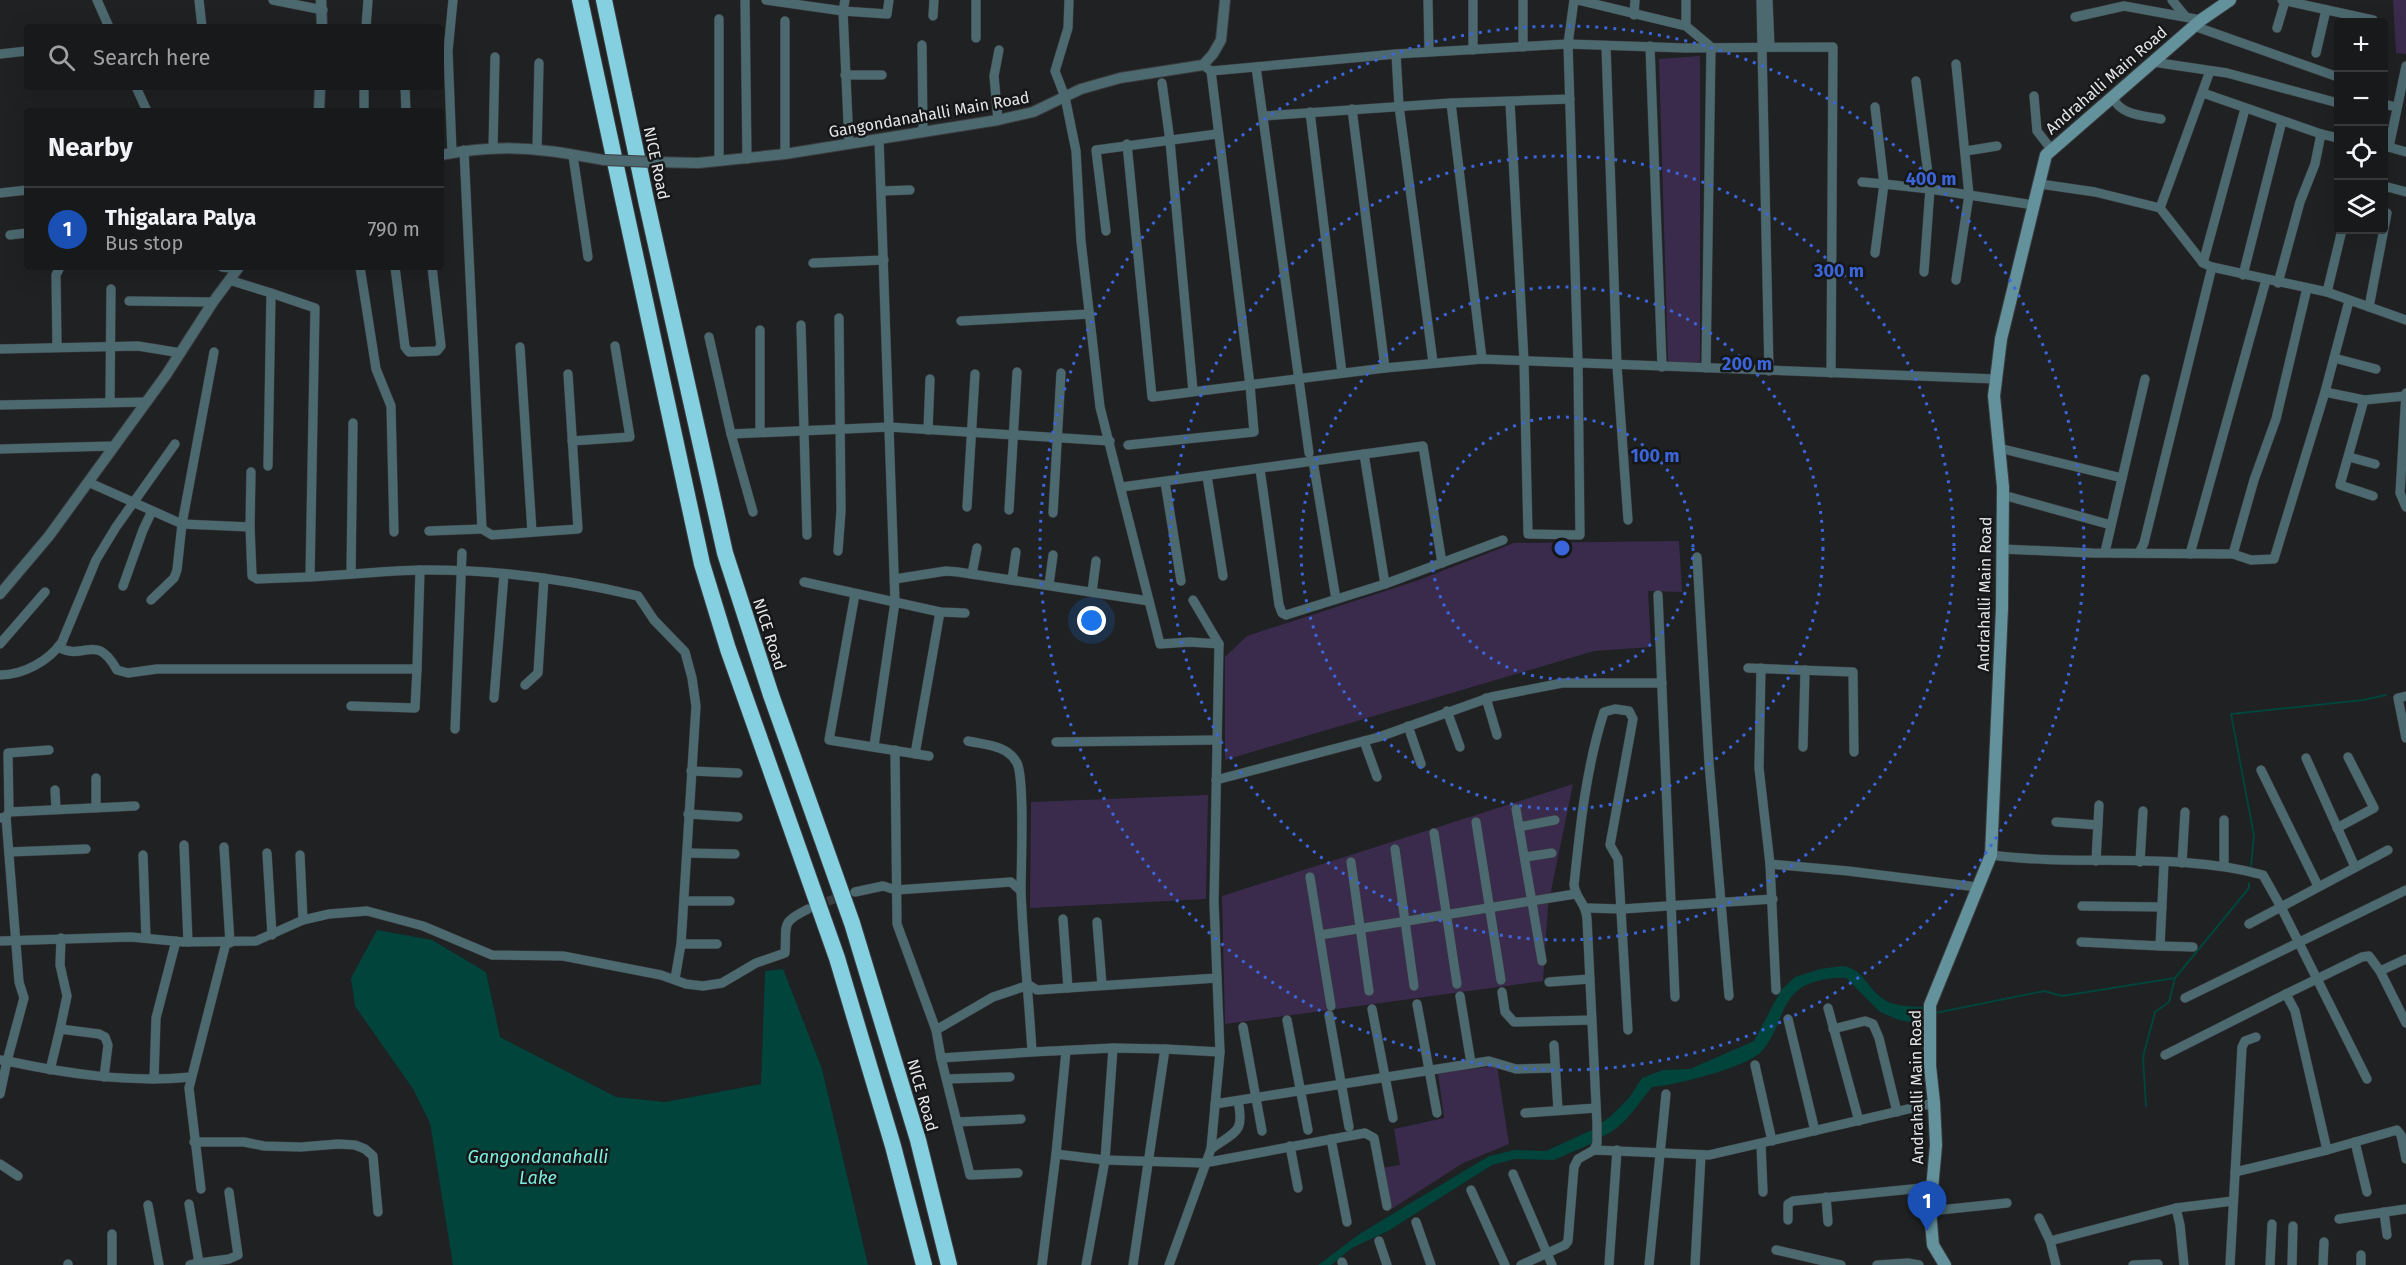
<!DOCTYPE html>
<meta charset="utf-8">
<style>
:root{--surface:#17191a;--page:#242627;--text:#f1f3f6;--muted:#9ea0a2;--line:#363839;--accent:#f49e89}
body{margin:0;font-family:"Fira Sans",sans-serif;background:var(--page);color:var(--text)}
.controls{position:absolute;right:18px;top:18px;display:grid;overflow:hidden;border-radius:6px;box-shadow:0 6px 24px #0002}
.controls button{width:54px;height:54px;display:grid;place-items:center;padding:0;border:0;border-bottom:2px solid var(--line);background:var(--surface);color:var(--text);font:30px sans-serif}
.you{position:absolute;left:1092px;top:621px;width:21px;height:21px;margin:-15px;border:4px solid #fff;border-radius:50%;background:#1a73e8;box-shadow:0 0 0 9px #1a73e833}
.badge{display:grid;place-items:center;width:39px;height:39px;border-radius:50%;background:var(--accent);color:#fff;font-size:20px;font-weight:700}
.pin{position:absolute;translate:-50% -50px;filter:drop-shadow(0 2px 3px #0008)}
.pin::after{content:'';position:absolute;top:32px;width:21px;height:18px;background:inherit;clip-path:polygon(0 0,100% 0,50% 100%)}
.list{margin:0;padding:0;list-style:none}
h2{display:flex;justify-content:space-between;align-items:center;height:78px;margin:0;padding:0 24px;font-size:26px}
h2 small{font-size:20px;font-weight:400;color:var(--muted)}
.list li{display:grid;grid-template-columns:39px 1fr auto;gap:18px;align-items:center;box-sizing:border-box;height:84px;padding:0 24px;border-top:2px solid var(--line)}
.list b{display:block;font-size:22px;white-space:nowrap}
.list p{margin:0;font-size:20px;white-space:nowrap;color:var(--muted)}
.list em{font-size:20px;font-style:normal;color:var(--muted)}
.icon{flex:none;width:33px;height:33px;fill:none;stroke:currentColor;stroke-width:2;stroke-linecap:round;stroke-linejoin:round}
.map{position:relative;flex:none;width:2406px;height:1265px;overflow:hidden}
.search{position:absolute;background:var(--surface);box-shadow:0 6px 24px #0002;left:24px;top:24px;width:420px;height:66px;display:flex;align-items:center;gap:15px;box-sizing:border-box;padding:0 21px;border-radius:6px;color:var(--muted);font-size:22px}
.panel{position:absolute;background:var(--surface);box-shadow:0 6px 24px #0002;left:24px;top:108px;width:420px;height:162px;border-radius:6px}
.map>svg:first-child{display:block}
</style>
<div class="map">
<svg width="2406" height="1265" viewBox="0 0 2406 1265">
<rect width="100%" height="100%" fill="#1f2122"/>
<g fill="#3a2b4d">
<polygon points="2393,0 2406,0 2406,54 2396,53"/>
<polygon points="1700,56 1700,362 1668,362 1659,59"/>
<polygon points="1679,541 1682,592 1648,591 1651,647 1594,651 1225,760 1225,657 1247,636 1419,580 1514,543"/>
<polygon points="1573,784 1548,906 1543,981 1225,1024 1222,896"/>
<polygon points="1208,795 1206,899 1030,908 1031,802"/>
<polygon points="1497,1066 1509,1144 1463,1163 1390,1210 1383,1168 1400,1165 1394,1129 1444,1118 1438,1073"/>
</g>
<g fill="#00443c">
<polygon points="377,930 432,940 486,972 500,1037 616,1097 665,1102 761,1084 765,971 783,969 822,1069 868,1265 453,1265 430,1123 413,1089 355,1006 351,978"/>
<path d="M1842,966C1863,968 1867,988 1882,998C1893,1007 1910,1006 1924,1007L1921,1024L1899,1020L1880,1012L1846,978C1836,977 1824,979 1814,982C1778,993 1784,1028 1761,1052C1747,1067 1673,1086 1652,1087C1637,1105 1623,1129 1601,1137L1600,1124L1611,1116L1629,1098L1642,1078L1663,1070L1690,1069L1754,1041L1781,990L1795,977L1820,969Z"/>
<polygon points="1592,1130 1593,1143 1554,1160 1515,1159 1492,1165 1388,1231 1352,1248 1331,1265 1318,1265 1361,1233 1489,1156 1515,1150 1546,1151"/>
</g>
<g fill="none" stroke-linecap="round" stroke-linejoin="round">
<g stroke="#00443c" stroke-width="2">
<polyline points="2251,866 2254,836 2231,714 2363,700 2386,695"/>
<polyline points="1935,1013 2044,991 2062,996 2175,978"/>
<polyline points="2146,1106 2143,1057 2155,1012 2169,1002 2175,978 2249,888 2249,883"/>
</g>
<polyline stroke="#3d3e40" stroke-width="9" stroke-dasharray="9 4.5" stroke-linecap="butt" points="815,906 845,895"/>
<g stroke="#3b3c3e" stroke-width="10">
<g id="minor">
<polyline points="97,0 109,27"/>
<polyline points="199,0 202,27"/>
<polyline points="273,0 323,10"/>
<polyline points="745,0 747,159"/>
<polyline points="766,0 843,11 849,144"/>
<polyline points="845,0 843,11 887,14 889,0"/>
<polyline points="1428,0 1429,52"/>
<polyline points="1473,0 1473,50"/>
<polyline points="1578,0 1686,26 1711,47 1706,368"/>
<polyline points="1761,0 1769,371"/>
<polyline points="1768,0 1770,47"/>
<polyline points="2172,0 2185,16"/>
<polyline points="2282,0 2373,20 2373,22"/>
<polyline points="1634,15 1635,0"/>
<polyline points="933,16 934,0"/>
<polyline points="2075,17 2124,6 2201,20"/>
<polyline points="719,19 719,161"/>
<polyline points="1686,26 1686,0"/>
<polyline points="2194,26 2338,77"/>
<polyline points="366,27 368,0"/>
<polyline points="2277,28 2285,1"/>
<polyline points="976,38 976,0"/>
<polyline points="922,45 923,132"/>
<polyline points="1606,46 1617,366 1628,520"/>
<polyline points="1650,46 1662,367"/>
<polyline points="1523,47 1523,0"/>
<polyline points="2316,53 2326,10"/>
<polyline points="0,54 27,51"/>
<polyline points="1396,54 1399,106 1433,362"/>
<polyline points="2153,62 2227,73 2338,103"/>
<polyline points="1256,67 1309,453"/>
<polyline points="1211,71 1396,54 1568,44 1685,48 1833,47 1831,373"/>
<polyline points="845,75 882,75"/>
<polyline points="1916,81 1930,189 1924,272"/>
<polyline points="1162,83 1170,141 1193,391"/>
<polyline points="136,87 147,111"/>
<polyline points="364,87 364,111"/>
<polyline points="405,87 406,111"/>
<polyline points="2203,93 2321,134 2338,138"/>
<polyline points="2034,96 2037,131 2051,149"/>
<path d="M2112,97C2122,116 2141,115 2161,119"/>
<polyline points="1510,102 1524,361 1528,534 1580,535 1578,363 1568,44 1574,0"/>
<polyline points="1451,103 1482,359"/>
<polyline points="2384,104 2396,107"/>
<polyline points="1352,109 1385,368"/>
<polyline points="1310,112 1342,373"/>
<polyline points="1264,116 1451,103 1570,99"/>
<polyline points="998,120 994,76 999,50"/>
<polyline points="1127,144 1152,397 1385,368 1482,359 1996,379"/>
<polyline points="2385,146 2406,152"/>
<polyline points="2389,147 2406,66"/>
<polyline points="493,149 495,57"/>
<polyline points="464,150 482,529 492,535 578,529 568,374"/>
<polyline points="537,150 539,63"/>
<polyline points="1966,151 1997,146"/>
<polyline points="452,153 448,51 453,0"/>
<polyline points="785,154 785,21"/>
<polyline points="573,156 588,257"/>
<polyline points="1862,182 1884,184 1875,107"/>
<polyline points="2040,184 2095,192 2160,208 2203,263 2212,267 2327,292 2406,320"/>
<polyline points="2384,186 2406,192"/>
<polyline points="881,191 910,190"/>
<polyline points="0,193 27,190"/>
<polyline points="2160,208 2210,71"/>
<polyline points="1106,231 1096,150 1217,134"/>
<polyline points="10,235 27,233"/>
<polyline points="1875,253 1884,184 1930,189 2034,205"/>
<polyline points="813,263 884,260"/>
<polyline points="2203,263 2245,109"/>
<polyline points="222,267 237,269"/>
<polyline points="360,267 376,369 391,406 394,532"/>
<polyline points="395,267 405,347 409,352 437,351 441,346 432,267"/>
<polyline points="2243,275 2282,121"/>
<polyline points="229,280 271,293 268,466"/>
<polyline points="1956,280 1969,195 1956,64"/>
<polyline points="2278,283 2300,202 2315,164 2321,134"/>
<polyline points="2327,292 2342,230"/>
<path d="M271,293L315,308L310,577C346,575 383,571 420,570C493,569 566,579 638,596L654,620L685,652L692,678L696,706L681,944H717"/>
<polyline points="129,301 213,302"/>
<polyline points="2369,307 2387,213 2384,213"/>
<polyline points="961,321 1090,314"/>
<polyline points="801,325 807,535"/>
<polyline points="760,330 760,432"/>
<polyline points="709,337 731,434 753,512"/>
<polyline points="57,347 56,275 60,267"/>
<polyline points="520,347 532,532"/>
<polyline points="0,349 138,346 181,353"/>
<polyline points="2334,358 2376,369"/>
<polyline points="2325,392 2364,400 2406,396"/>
<polyline points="2406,393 2400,493 2406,507"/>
<polyline points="2364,400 2340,485 2373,496"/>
<polyline points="110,401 111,289"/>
<polyline points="0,405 147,402"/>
<polyline points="928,430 930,379"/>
<polyline points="731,434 889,427 1110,441"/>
<polyline points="572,441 630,437 615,346"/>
<polyline points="1128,445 1254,432 1250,385 1211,71 1207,68"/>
<polyline points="1999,448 2122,478"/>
<polyline points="0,449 113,446"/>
<polyline points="1364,454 1385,584"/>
<polyline points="2349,457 2375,464"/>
<polyline points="1313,461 1336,599"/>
<polyline points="1260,469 1279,605 1282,613 1286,615 1385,584 1503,540"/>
<polyline points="1207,476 1223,576"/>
<polyline points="88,482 182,524 250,527 251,472"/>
<polyline points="1165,482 1181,581"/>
<polyline points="1122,487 1423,446 1442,563"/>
<polyline points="2003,495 2111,525"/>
<polyline points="967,507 975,374"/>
<polyline points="1009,510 1017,372"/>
<polyline points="1053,513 1061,373"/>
<polyline points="250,527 252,576 257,579 310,577"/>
<polyline points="429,531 482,529"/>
<polyline points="2003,549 2092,553 2233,554 2251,560 2274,559 2325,392 2349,301"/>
<polyline points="838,551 841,511 839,318"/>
<polyline points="2105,552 2145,379"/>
<polyline points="2139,553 2144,543 2212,267"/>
<polyline points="2190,554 2266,280"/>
<polyline points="2233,554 2254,480 2276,419 2307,288"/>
<polyline points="1697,557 1709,763 1729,996"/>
<polyline points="351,574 353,423"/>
<polyline points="972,574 977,548"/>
<polyline points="895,579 946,571 958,572 1149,601"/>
<polyline points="1012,580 1016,552"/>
<polyline points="804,582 940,612 965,613"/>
<polyline points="1049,585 1053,555"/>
<polyline points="123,586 143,530 152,511"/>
<polyline points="1092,592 1096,561"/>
<polyline points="855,594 829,740 929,756"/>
<polyline points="1658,595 1675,997"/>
<polyline points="151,600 174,578 177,570 182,524 214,352"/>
<polyline points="1193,600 1219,644"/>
<polyline points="0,644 45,592"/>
<path d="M58,647C85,662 95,631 117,670L128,673L157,669H417L420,570"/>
<polyline points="1748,668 1853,672 1854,752"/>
<polyline points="1761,668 1759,768 1770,864 1848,871 1977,887"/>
<path d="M0,675C23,675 49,661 62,642L96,560L116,527L175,444"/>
<polyline points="525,685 538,673 544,578"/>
<polyline points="2406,696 2398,698 2406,738"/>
<polyline points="494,698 504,574"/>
<polyline points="1486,698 1497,735"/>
<polyline points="351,706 415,708 417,669"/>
<polyline points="1447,711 1460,747"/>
<polyline points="1408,726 1421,764"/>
<polyline points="455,729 462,553"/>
<polyline points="1364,741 1377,777"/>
<polyline points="1056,742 1217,740"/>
<polyline points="874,746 895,602 879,139"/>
<polyline points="1803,747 1805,670"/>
<polyline points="895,750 897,924 936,1030 993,997 1029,985 1037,990 1217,978 1214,902 1219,644 1190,642 1160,644 1100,407 1081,241 1076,151 1065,97 1055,71 1068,28 1069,0"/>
<polyline points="915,754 940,612"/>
<polyline points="2306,758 2355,867"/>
<polyline points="2261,770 2318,886"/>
<polyline points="691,771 738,773"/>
<polyline points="96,778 96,807"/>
<polyline points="1216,780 1379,737 1491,697 1562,683 1662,683"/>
<polyline points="55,790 56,809"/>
<polyline points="1516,809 1542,961"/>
<polyline points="9,812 8,753 49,750"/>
<polyline points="688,814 738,817"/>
<polyline points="6,817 9,812 135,806"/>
<polyline points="0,818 6,817 19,982 24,998 7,1061 0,1060"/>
<polyline points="1476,822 1501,980"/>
<polyline points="2056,822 2098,825"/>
<polyline points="1519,827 1555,820"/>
<polyline points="2337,828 2374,808 2348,757"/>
<polyline points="1434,833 1457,984"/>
<polyline points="184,845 188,942"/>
<polyline points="224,847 230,943"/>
<polyline points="1395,849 1414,986"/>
<polyline points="9,852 86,849"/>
<polyline points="267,853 272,935"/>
<polyline points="687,853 735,854"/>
<polyline points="143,855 146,938"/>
<polyline points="300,855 303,920"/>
<path d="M1991,855C2080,867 2176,851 2263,875L2281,907L2367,1079"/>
<polyline points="1525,857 1552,853"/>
<polyline points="2096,861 2099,805"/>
<polyline points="1351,862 1369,991"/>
<polyline points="2140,862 2143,811"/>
<polyline points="2164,863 2160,946 2193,947"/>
<polyline points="2182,863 2185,812"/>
<polyline points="1770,864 1776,990"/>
<polyline points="2224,866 2224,820"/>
<polyline points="1310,877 1331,1006"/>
<polyline points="855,892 883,886 896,890 1011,882 1021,891"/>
<polyline points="685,901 730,901"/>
<polyline points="2082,906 2162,907"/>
<polyline points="1587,908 1622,909 1773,899"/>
<polyline points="1063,919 1068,988"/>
<polyline points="1097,922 1102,985"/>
<polyline points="2249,924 2388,850"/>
<polyline points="1320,935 1575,894"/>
<path d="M0,941L131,937L184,942L256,941L303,920L329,914L367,911L423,926L492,955L563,956L661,975L686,984L703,986L722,983L756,963L785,953C787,924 780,923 808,909"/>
<polyline points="2081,942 2160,946"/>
<polyline points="2380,971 2406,1023"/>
<polyline points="675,979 681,944"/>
<polyline points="1549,982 1590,979"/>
<polyline points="1502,992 1505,1012 1514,1022 1591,1020"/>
<polyline points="1460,996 1471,1063"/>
<polyline points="2185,998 2406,890"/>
<polyline points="1417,1004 1437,1113"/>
<polyline points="1828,1008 1859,1121"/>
<polyline points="1372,1009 1393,1118"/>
<polyline points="1329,1015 1349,1127"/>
<polyline points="1788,1019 1815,1131"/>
<polyline points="1287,1020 1308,1130"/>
<polyline points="1243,1027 1262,1131"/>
<polyline points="60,1029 67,996 60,965 61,938"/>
<polyline points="1833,1029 1865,1021 1873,1024 1879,1038 1897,1112"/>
<path d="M936,1030L941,1058L1032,1052C1029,999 1023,945 1021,891C1021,867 1025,779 1017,763C1007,745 986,745 968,741"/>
<polyline points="1554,1045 1558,1110"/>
<polyline points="1113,1048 1105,1160 1204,1163 1365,1133 1374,1138 1387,1206"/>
<polyline points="1066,1051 1056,1154 1105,1160 1086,1265"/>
<polyline points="1032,1052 1113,1048 1165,1049"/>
<polyline points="2165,1055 2286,994"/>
<polyline points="941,1058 970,1175 1018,1173"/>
<polyline points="1755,1065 1772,1141"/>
<polyline points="50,1070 60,1029 99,1034 105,1037 108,1045 104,1077"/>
<polyline points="154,1079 156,1018 176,941"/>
<polyline points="947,1079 1010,1077"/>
<path d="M0,1094L7,1061C68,1074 130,1083 191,1077"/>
<polyline points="1215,1104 1489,1061 1516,1069 1554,1068"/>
<polyline points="1525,1113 1596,1108"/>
<polyline points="957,1122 1021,1119"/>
<polyline points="1331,1139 1347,1222"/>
<polyline points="194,1142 244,1142 264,1146 301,1147 338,1144 355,1145 365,1149 373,1156 378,1212"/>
<polyline points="2355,1142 2367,1192"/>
<polyline points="1761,1144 1763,1192"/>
<polyline points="1290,1146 1298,1188"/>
<path d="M1211,1149C1235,1131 1245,1134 1238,1101"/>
<path d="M1594,1150L1597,1143V1124L1587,919C1586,902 1576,900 1574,885C1580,827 1586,768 1604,712L1615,709L1629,711L1633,719L1610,845L1618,859L1628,1030"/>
<polyline points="2327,1150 2397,1130 2401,1135 2406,1159"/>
<polyline points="0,1164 18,1176"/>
<polyline points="2235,1172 2327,1150 2295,1011 2286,994 2362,957 2369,956 2380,971 2406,959"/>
<polyline points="1513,1174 1552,1265"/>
<polyline points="201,1189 189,1088 226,943"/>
<polyline points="1471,1190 1505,1265"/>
<polyline points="1826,1197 1828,1222"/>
<polyline points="189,1204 199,1263 190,1265"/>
<polyline points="148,1205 159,1265"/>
<polyline points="2176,1208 2180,1225 2184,1265"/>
<polyline points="1930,1211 2007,1203"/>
<polyline points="2384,1212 2387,1235"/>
<polyline points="2039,1218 2050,1241 2056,1265"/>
<polyline points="2339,1219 2406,1209"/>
<polyline points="1788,1220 1788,1204 1793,1201 1932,1187"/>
<polyline points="1416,1222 1431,1265"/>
<polyline points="1379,1241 1387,1265"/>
<polyline points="2050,1241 2176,1208 2233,1201"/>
<polyline points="1776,1250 1841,1265"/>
<polyline points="2361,1255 2361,1265"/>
<polyline points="1342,1262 1343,1265"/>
<polyline points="199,1263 229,1259 238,1255 229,1192"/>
<polyline points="68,1265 68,1264"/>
<polyline points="112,1265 112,1234"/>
<polyline points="1042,1265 1056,1154"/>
<polyline points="1133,1265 1165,1049 1220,1052"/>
<polyline points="1169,1265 1211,1149 1220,1052 1217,978"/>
<polyline points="1521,1265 1565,1245 1568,1241 1574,1167 1578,1159 1594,1150 1709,1155 1934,1103"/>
<polyline points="1609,1265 1617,1150"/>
<polyline points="1649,1265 1666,1094"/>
<polyline points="1695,1265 1701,1155"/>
<polyline points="1877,1265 1908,1263 1919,1265"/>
<polyline points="2133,1265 2158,1264"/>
<polyline points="2230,1265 2242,1047 2245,1041 2256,1037"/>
<polyline points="2270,1265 2272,1224"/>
<polyline points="2292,1265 2293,1226"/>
<polyline points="2323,1265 2324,1242"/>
</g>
</g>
<g stroke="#3b3c3e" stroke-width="12">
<g id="tertiary">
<polyline points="321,0 322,27"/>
<polyline points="319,111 320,87"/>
<path d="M441,155C476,148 513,146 548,151C567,153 585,157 604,160"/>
<polyline points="655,162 698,163 785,154 998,120 1033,112 1081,89 1120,78 1203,65 1213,54 1221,40 1225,0"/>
<polyline points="0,594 49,536 166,375 213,302 239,267"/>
</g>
</g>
<g stroke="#3b3c3e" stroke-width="14">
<polyline id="secondary" points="1945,1265 1933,1245 1930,1211 1936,1145 1934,1103 1930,1066 1930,1005 1991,855 2002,608 2003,487 1994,396 2001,339 2046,155 2201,20 2230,0"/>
</g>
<g stroke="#3b3c3e" stroke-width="18">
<g id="motorway">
<polyline points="580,0 702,564 728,649 837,958 893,1146 924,1265"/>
<polyline points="604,0 646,200 725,553 771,695 852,923 918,1140 949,1265"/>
</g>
</g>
<use href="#minor" stroke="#4c6970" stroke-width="9"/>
<use href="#tertiary" stroke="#4c6970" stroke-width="10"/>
<use href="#secondary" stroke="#63929d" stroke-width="12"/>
<use href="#motorway" stroke="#84cfe0" stroke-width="16"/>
<g stroke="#3b3c3e" stroke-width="12" stroke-linecap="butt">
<polyline id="tertiary-bridge" points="604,160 655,162"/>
</g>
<use href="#tertiary-bridge" stroke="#4c6970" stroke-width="10"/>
</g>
<g fill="none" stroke="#3b65da" stroke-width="3" stroke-dasharray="3 6">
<circle cx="1562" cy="548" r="131"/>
<circle cx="1562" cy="548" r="261"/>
<circle cx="1562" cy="548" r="392"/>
<circle cx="1562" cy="548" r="522"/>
</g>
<g text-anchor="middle" stroke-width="5" stroke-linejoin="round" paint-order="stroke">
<g font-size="16" fill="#e4e5e7" stroke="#161719">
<text transform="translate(2106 80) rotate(-41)" y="6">Andrahalli Main Road</text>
<text transform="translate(929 114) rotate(-10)" y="6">Gangondanahalli Main Road</text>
<text transform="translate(657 163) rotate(78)" y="6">NICE Road</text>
<text transform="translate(1984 594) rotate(-89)" y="6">Andrahalli Main Road</text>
<text transform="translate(770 634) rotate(72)" y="6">NICE Road</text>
<text transform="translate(1916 1087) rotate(-91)" y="6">Andrahalli Main Road</text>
<text transform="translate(923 1095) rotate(74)" y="6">NICE Road</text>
</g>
<g font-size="18" font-style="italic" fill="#7cf0df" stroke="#161719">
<text x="538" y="1163">Gangondanahalli<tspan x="538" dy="21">Lake</tspan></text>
</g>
</g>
<circle cx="1562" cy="548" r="9" fill="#3b65da" stroke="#161719" stroke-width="3"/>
<g font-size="18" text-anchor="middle" font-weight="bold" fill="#3b65da" stroke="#161719" stroke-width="5" stroke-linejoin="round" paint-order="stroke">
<text x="1931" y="185">400 m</text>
<text x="1839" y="277">300 m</text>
<text x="1747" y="370">200 m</text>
<text x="1655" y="462">100 m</text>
</g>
</svg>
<div class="controls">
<button>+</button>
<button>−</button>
<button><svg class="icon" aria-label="locate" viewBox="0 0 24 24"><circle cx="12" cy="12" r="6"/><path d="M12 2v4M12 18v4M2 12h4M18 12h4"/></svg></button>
<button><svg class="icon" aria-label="layers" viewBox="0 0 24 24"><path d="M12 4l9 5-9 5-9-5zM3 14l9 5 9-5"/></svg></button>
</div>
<div class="you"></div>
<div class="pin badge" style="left:1927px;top:1231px;background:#1a4fb4">1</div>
<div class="search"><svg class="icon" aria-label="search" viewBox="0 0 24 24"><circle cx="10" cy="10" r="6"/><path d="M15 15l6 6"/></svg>Search here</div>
<section class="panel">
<h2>Nearby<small></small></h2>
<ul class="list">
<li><span class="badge" style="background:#1a4fb4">1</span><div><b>Thigalara Palya</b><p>Bus stop</p></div><em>790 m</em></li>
</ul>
</section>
</div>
